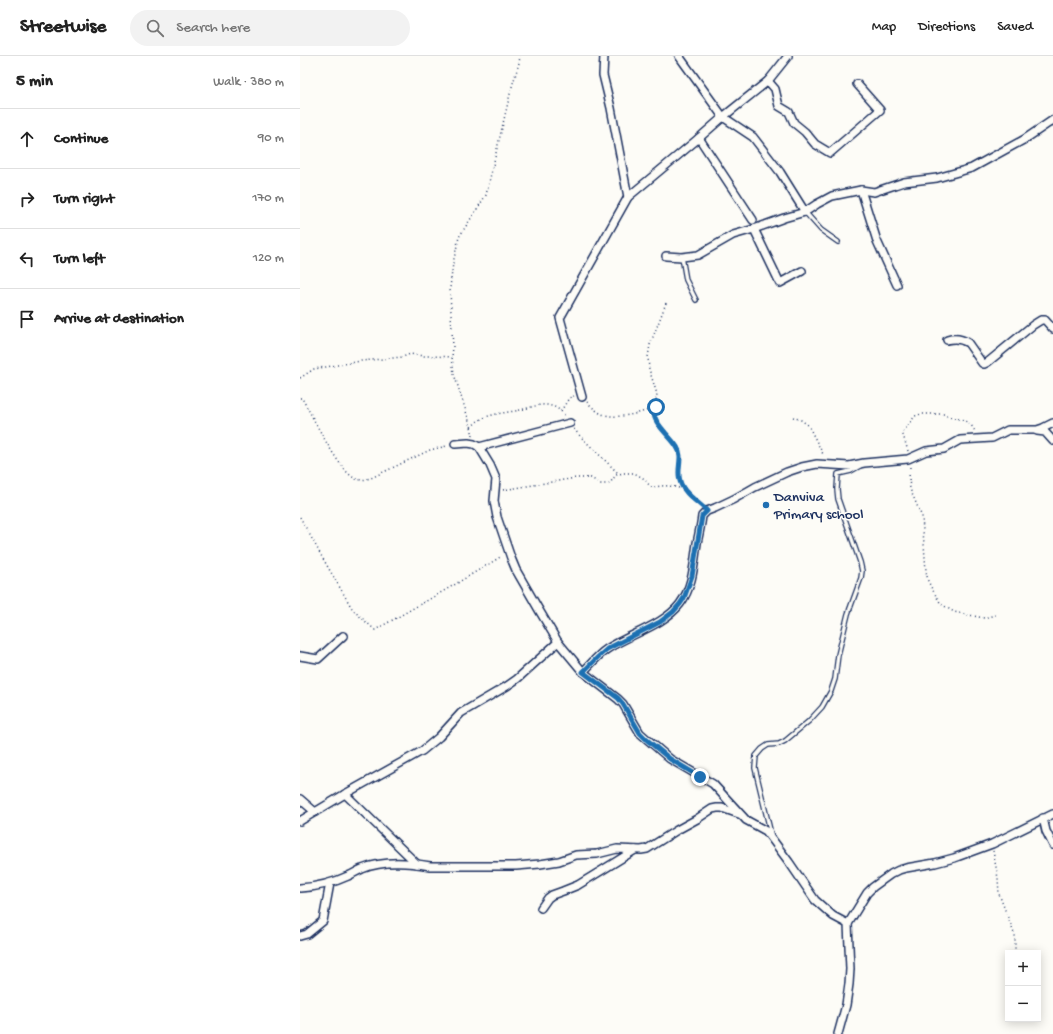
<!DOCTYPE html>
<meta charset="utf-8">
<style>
:root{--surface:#fff;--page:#f2f2f2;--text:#222;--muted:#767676;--line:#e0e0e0}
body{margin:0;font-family:"Gochi Hand",sans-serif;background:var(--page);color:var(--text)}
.controls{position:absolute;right:12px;bottom:12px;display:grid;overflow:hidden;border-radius:0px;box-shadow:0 2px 10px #0003}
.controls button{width:36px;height:36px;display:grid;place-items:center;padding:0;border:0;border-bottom:1px solid var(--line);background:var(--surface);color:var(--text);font:20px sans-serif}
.stop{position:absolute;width:12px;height:12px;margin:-9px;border:3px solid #1f6fb2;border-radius:50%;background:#fff}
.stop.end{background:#1f6fb2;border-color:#fff;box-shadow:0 1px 4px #0008}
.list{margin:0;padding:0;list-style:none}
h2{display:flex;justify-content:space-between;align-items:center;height:52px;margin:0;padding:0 16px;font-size:17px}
h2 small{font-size:13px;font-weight:400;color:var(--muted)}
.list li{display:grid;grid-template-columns:26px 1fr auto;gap:12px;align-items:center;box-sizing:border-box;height:60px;padding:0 16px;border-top:1px solid var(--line)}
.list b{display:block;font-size:15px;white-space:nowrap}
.list em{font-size:13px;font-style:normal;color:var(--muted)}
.icon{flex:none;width:22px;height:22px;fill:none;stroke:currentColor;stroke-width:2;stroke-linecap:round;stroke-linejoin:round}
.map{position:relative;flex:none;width:753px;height:978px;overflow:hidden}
header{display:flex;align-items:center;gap:24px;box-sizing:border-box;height:56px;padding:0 20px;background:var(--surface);border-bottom:1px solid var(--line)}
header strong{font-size:19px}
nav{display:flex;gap:22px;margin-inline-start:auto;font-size:14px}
.search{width:280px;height:36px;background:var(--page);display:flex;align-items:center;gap:10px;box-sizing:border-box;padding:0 14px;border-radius:22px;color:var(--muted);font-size:15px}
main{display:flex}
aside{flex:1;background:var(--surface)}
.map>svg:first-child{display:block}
</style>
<header>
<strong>Streetwise</strong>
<div class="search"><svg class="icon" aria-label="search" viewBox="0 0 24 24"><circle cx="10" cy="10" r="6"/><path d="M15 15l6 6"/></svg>Search here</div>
<nav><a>Map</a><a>Directions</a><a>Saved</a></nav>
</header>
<main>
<aside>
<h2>5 min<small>Walk · 380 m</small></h2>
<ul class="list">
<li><svg class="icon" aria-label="ahead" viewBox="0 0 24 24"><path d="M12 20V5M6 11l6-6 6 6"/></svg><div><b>Continue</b></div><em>90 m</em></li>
<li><svg class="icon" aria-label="right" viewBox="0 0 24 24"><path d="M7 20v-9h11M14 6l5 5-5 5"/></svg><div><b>Turn right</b></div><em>170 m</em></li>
<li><svg class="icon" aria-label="left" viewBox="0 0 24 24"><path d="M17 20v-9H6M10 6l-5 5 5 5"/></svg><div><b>Turn left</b></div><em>120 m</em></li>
<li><svg class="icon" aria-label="arrive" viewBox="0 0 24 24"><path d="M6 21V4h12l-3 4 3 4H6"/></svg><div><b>Arrive at destination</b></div></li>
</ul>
</aside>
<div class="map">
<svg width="753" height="978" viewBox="0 0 753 978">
<rect width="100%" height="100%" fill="#fdfcf7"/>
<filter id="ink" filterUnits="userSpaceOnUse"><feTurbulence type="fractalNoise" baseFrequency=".025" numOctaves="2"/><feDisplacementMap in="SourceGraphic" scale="8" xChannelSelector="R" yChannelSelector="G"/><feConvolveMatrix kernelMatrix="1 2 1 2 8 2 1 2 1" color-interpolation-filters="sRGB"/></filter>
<g filter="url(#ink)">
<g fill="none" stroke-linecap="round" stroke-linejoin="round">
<g stroke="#1b2f5e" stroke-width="6">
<g id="service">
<polyline points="505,156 521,174 538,186"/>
<polyline points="382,201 386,224 396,244"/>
<polyline points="471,778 455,712 456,700 462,693 468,689 479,688 485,685 509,665 522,651 531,635 535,623 538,599 548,558 561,522 562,515 560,506 538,443 537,433 538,418 551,415 560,410"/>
</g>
</g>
<g stroke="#1b2f5e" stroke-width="10">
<g id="minor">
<polyline points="304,0 303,19 311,52 328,141"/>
<polyline points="488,0 468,25 423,61 453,81 480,116 505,156"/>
<polyline points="468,25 475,33 479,50 489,56 494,67 505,76 515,88 530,97 580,54 557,28"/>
<polyline points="399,82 453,164"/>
<polyline points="561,134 577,185 597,229"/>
<polyline points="454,173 480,227 502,215"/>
<polyline points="366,200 382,201 398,199 433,179 454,173 484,162 505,156 517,148 532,140 561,134 574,136 604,126 637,122 672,112 725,83 753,64"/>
<path d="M647,284C654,282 662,283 668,287L682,307L684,308L688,306L733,269L741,264H745L753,273"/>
<polyline points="282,341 260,262 328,141 399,82 423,61 379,0"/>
<polyline points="737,375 745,376 753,385"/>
<polyline points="155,388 168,387 174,388 179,391 190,409 196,423 194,445 197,461 211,502 216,514 239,554 258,586 283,616 318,643 323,648 340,677 370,703 413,728 446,764 466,775 489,806 515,844 533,860 548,868"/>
<polyline points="179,391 270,367"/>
<polyline points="0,600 18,603 43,580"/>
<path d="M283,616C291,608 298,599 307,593C330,578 364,569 380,548C393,531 394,507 397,487C399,478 401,469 402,460L407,455L415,452L434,443L455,431L487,416L502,411L517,408L549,410L564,407L608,403L626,395L644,393L660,384L692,382L708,374H737L743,372L753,367"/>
<polyline points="45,738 117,808"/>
<polyline points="0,743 15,756"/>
<polyline points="743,762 746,775 753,789"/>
<polyline points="0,765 45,738 122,695 139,681 161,657 207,630 217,623 258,586"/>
<path d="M0,832C17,831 33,827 48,820C53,818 57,815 62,813C83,804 108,806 130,810H216L240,808L259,805L276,799L297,798L317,793L341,794L347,793L377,774L397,763L412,753L417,752H422L439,758"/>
<polyline points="241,852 248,842 252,839 263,835 278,829 335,794"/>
<polyline points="0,880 7,878 23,865 30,827"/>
<polyline points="538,978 546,949 549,928 550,913 548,868 567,837 573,831 591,818 599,814 606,812 635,807 654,802 692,788 753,758"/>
</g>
</g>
<g stroke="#1b2f5e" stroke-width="1.5" stroke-dasharray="1 3" stroke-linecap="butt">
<polyline points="366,247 350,289 348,301 349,313 357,338 354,358 360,369 378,391 381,400 379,414 379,424 385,434 401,449"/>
<polyline points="0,322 14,313 61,305 103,301 110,298 124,300 133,300 152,301"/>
<path d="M0,342H2L4,346C14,363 40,417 56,423C61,425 66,423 71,422L130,394L147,390"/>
<path d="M287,346C291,350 297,356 302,358C318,364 341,357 356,351"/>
<polyline points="261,355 269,342 274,340"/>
<polyline points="493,361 501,364 508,369 524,400"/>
<path d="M171,371C174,369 176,366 178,365C190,357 207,357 220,354C229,352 238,348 247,349C255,350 261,354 265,360"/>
<polyline points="274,373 279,379 319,418"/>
<polyline points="173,380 171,371 154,318 152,301 153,291 151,258 150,232 153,207 159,181 186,139 211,34 219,7 220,0"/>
<polyline points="608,395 603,379 603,376 615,360 621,358 644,358 649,361 664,364 671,369 675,375"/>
<polyline points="610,411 609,422 610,433 622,461 626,515 628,525 632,533 641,548 654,556 684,562 695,559"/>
<path d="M203,434L276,422H291L301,428H306L310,427L316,419L323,417H334L343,422L350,430L353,432C363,428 374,430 385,434"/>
<polyline points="0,461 22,501 53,554 75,574 149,532 202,500"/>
<polyline points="693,795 698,822 699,838 715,880 715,897"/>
</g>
<use href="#service" stroke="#fdfcf7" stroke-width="3.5"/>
<use href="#minor" stroke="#fdfcf7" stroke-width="7"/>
</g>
</g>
<g fill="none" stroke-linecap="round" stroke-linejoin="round" filter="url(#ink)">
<path stroke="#1f6fb2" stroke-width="5" d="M356,351C355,353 354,355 354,358C355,369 372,382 377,391C384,401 376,413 380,425C383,437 398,446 407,455L402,460L392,520L384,542L380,548L373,556L360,566L307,593L298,601L283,616L318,642L323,648L340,677L347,684L370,703L400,721"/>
</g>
<circle fill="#1f6fb2" stroke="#fdfcf7" stroke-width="1.5" cx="466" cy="449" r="4"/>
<g text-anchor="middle" stroke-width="3" stroke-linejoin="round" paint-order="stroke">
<g font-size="15" fill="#1b2f5e" stroke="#fdfcf7" text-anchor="start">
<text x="474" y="445">Danviva<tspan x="474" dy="17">Primary school</tspan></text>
</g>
</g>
</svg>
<div class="controls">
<button>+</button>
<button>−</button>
</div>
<div class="stop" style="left:356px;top:351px"></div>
<div class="stop end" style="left:400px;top:721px"></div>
</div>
</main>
